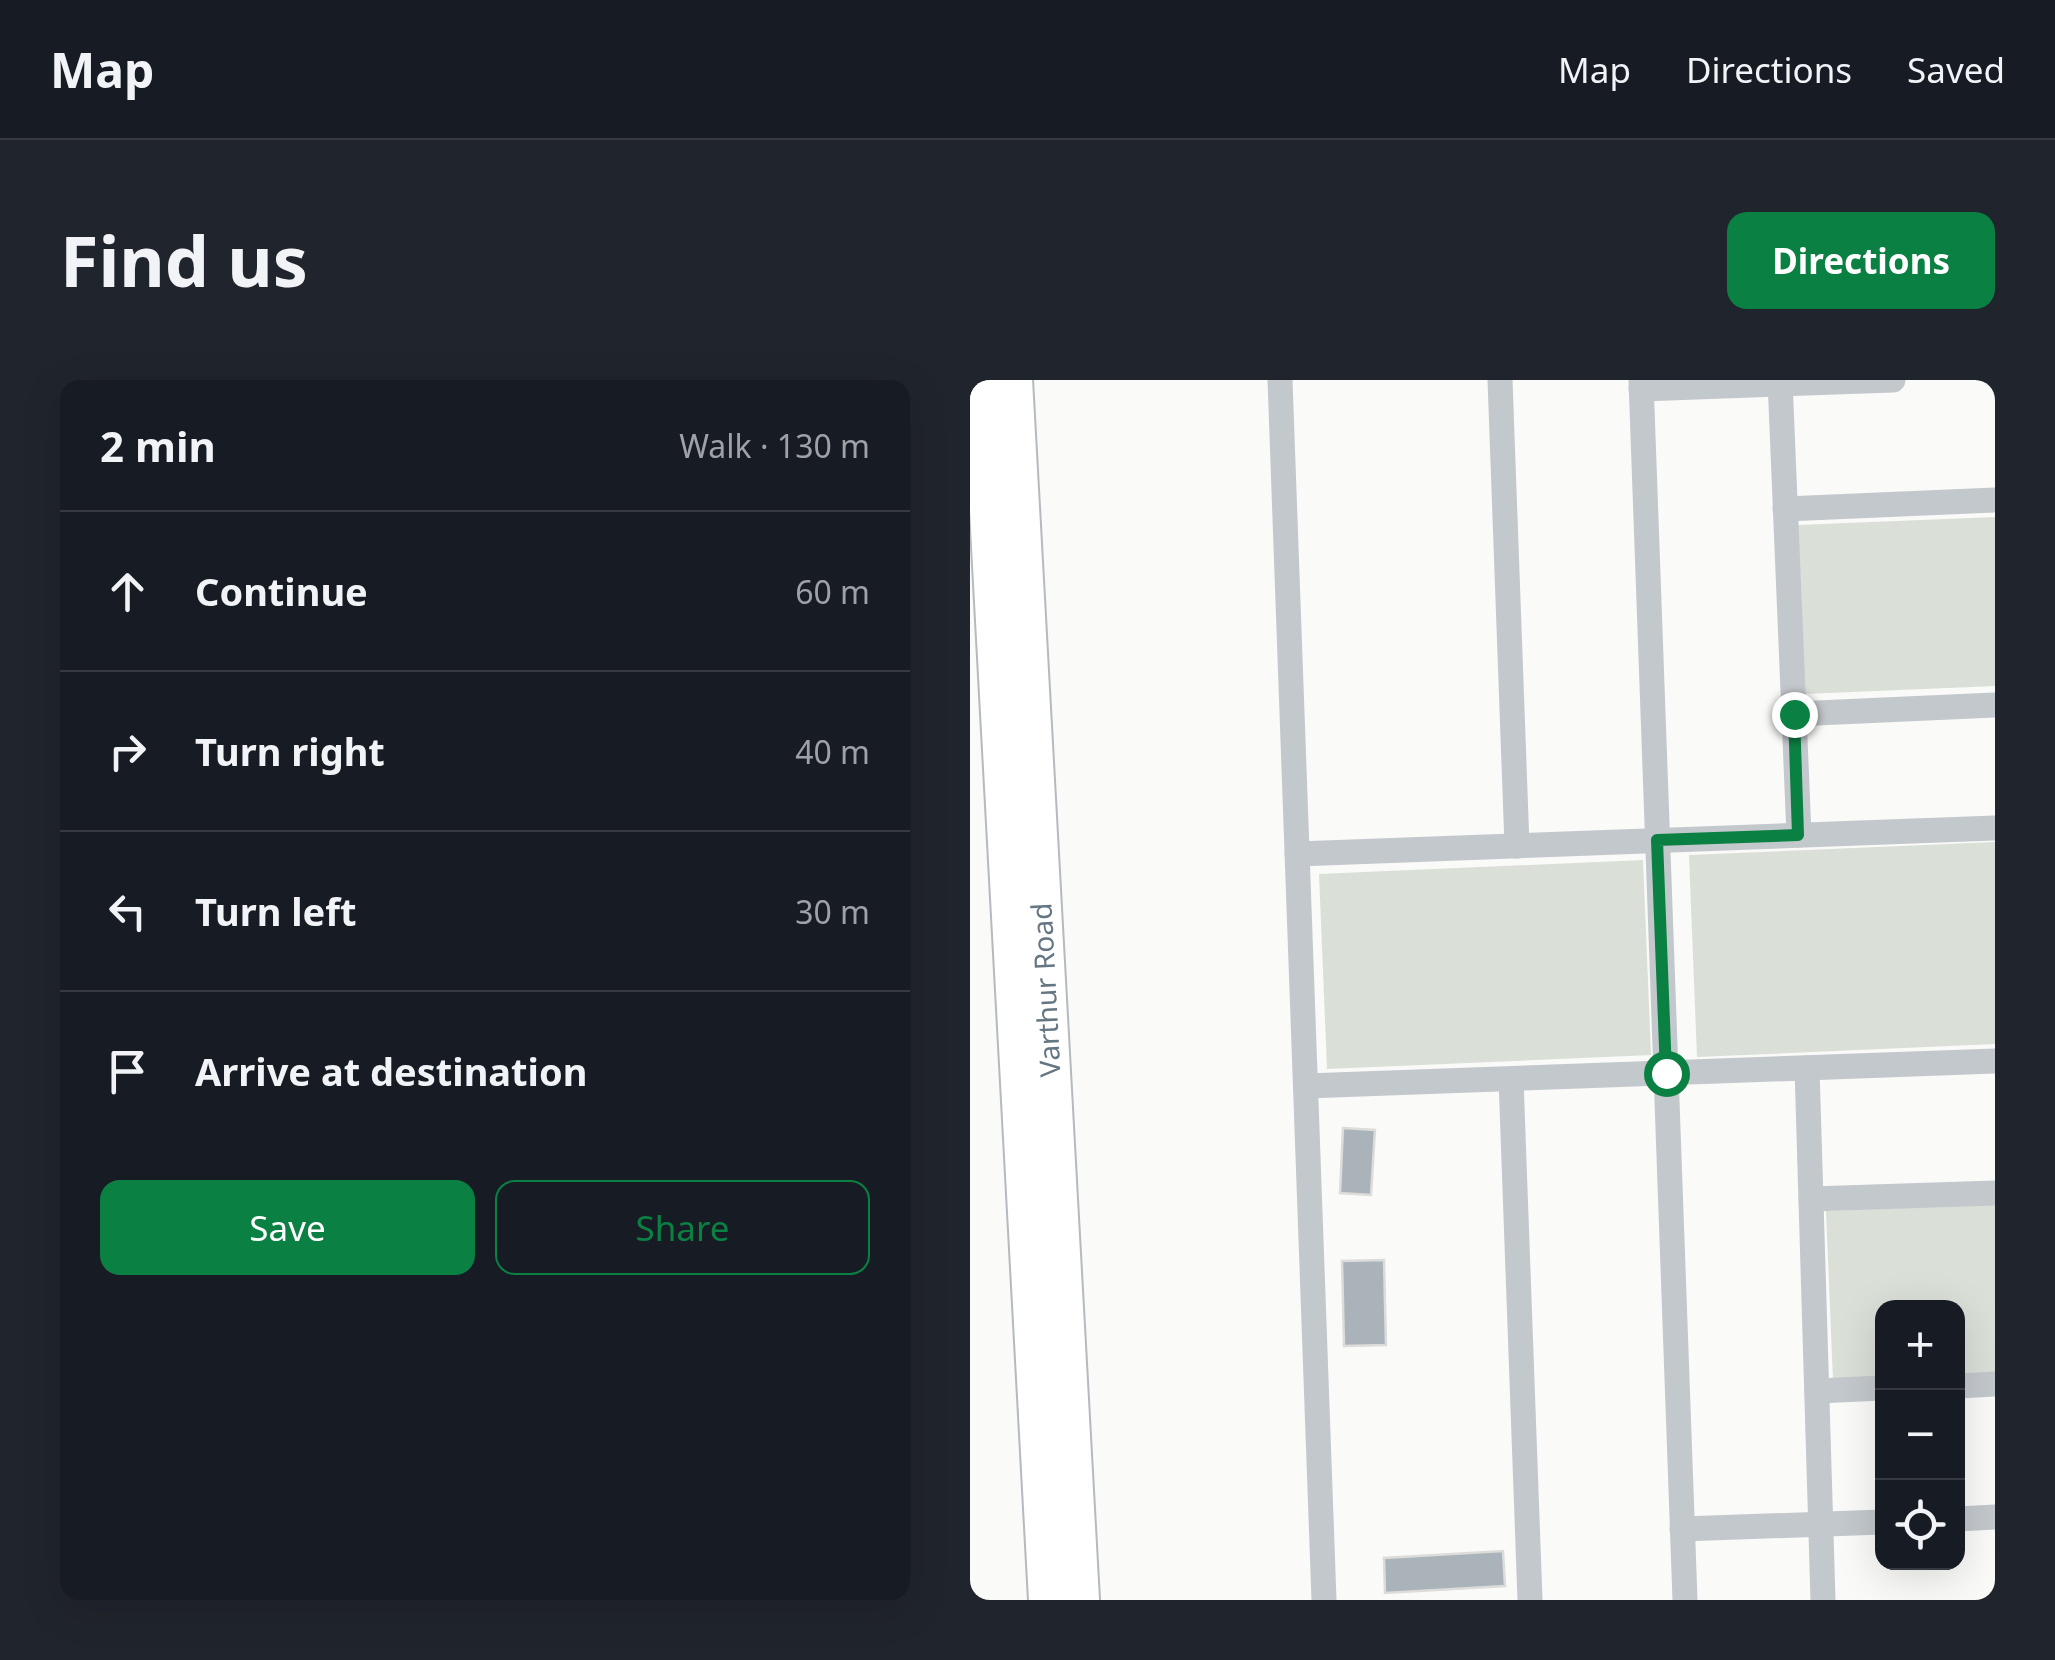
<!DOCTYPE html>
<meta charset="utf-8">
<style>
:root{--surface:#171b24;--page:#20242c;--text:#f1f3f6;--muted:#9ea1a6;--line:#363941;--accent:#0b8043}
body{margin:0;font-family:"Noto Sans",sans-serif;background:var(--page);color:var(--text)}
.controls{position:absolute;right:30px;bottom:30px;display:grid;overflow:hidden;border-radius:20px;box-shadow:0 10px 40px #0002}
.controls button{width:90px;height:90px;display:grid;place-items:center;padding:0;border:0;border-bottom:2px solid var(--line);background:var(--surface);color:var(--text);font:50px sans-serif}
.stop{position:absolute;width:30px;height:30px;margin:-22px;border:8px solid #0b8043;border-radius:50%;background:#fff}
.stop.end{background:#0b8043;border-color:#fff;box-shadow:0 2px 10px #0008}
.list{margin:0;padding:0;list-style:none}
h2{display:flex;justify-content:space-between;align-items:center;height:130px;margin:0;padding:0 40px;font-size:42px}
h2 small{font-size:32px;font-weight:400;color:var(--muted)}
.list li{display:grid;grid-template-columns:65px 1fr auto;gap:30px;align-items:center;box-sizing:border-box;height:160px;padding:0 40px;border-top:2px solid var(--line)}
.list b{display:block;font-size:38px;white-space:nowrap}
.list em{font-size:32px;font-style:normal;color:var(--muted)}
.actions{display:flex;gap:20px;padding:30px 40px}
.actions a{flex:1;padding:22px 0;border:2px solid var(--accent);border-radius:20px;text-align:center;font-size:35px;color:var(--accent)}
.actions .main{background:var(--accent);color:#fff}
.icon{flex:none;width:55px;height:55px;fill:none;stroke:currentColor;stroke-width:2;stroke-linecap:round;stroke-linejoin:round}
.map{position:relative;flex:none;width:1025px;height:1220px;overflow:hidden;border-radius:20px}
header{display:flex;align-items:center;gap:60px;box-sizing:border-box;height:140px;padding:0 50px;background:var(--surface);border-bottom:2px solid var(--line)}
header strong{font-size:48px}
nav{display:flex;gap:55px;margin-inline-start:auto;font-size:35px}
.intro{display:flex;align-items:center;justify-content:space-between;box-sizing:border-box;height:240px;padding:0 60px}
h1{margin:0;font-size:70px}
.button{padding:25px 45px;border-radius:20px;background:var(--accent);color:#fff;font-size:35px;font-weight:700}
main{display:flex;gap:60px;padding:0 60px}
aside{flex:1;background:var(--surface);border-radius:20px;box-shadow:0 10px 40px #0002}
.map>svg:first-child{display:block}
</style>
<header>
<strong>Map</strong>
<nav><a>Map</a><a>Directions</a><a>Saved</a></nav>
</header>
<div class="intro"><h1>Find us</h1><a class="button">Directions</a></div>
<main>
<aside>
<h2>2 min<small>Walk · 130 m</small></h2>
<ul class="list">
<li><svg class="icon" aria-label="ahead" viewBox="0 0 24 24"><path d="M12 20V5M6 11l6-6 6 6"/></svg><div><b>Continue</b></div><em>60 m</em></li>
<li><svg class="icon" aria-label="right" viewBox="0 0 24 24"><path d="M7 20v-9h11M14 6l5 5-5 5"/></svg><div><b>Turn right</b></div><em>40 m</em></li>
<li><svg class="icon" aria-label="left" viewBox="0 0 24 24"><path d="M17 20v-9H6M10 6l-5 5 5 5"/></svg><div><b>Turn left</b></div><em>30 m</em></li>
<li><svg class="icon" aria-label="arrive" viewBox="0 0 24 24"><path d="M6 21V4h12l-3 4 3 4H6"/></svg><div><b>Arrive at destination</b></div></li>
</ul>
<div class="actions"><a class="main">Save</a><a>Share</a></div>
</aside>
<div class="map">
<svg width="1025" height="1220" viewBox="0 0 1025 1220">
<rect width="100%" height="100%" fill="#fafaf8"/>
<g fill="#dadfd7">
<polygon points="1025,137 1025,306 835,314 828,145"/>
<polygon points="1025,462 1025,664 727,677 719,475"/>
<polygon points="673,480 681,675 357,689 349,494"/>
<polygon points="1025,824 1025,993 988,995 988,928 912,928 912,998 863,1000 856,831"/>
</g>
<g fill="#aab3b9" stroke="#dcdcda" stroke-width="2.5">
<polygon points="373,748 405,750 401,815 370,813"/>
<polygon points="414,880 416,965 374,966 372,881"/>
<polygon points="533,1171 535,1206 415,1213 414,1178"/>
</g>
<g fill="none" stroke-linecap="round" stroke-linejoin="round">
<g stroke="#b5babe" stroke-width="42">
<g id="primary">
<polyline points="12,0 78,1220"/>
<polyline points="43,0 110,1220"/>
</g>
</g>
<g stroke="#c3c8cc" stroke-width="25">
<polyline points="310,0 354,1220"/>
<polyline points="530,0 547,466"/>
<polyline points="671,0 715,1220"/>
<polyline points="810,0 829,455"/>
<polyline points="671,9 923,0"/>
<polyline points="815,129 1025,120"/>
<polyline points="824,334 1025,325"/>
<polyline points="327,474 1025,448"/>
<polyline points="837,688 853,1220"/>
<polyline points="541,699 560,1220"/>
<polyline points="336,706 1025,681"/>
<polyline points="841,819 1025,813"/>
<polyline points="988,1006 1025,1004"/>
<polyline points="847,1011 912,1008"/>
<polyline points="988,1139 1025,1137"/>
<polyline points="712,1149 912,1142"/>
</g>
<use href="#primary" stroke="#fff" stroke-width="38"/>
</g>
<g fill="none" stroke-linecap="round" stroke-linejoin="round">
<polyline stroke="#0b8043" stroke-width="12" points="696,693 687,460 828,455 824,334"/>
</g>
<g text-anchor="middle" stroke-width="10" stroke-linejoin="round" paint-order="stroke">
<g font-size="28" fill="#657683" stroke="#fff">
<text transform="translate(76 610) rotate(-93)" y="10">Varthur Road</text>
</g>
</g>
</svg>
<div class="controls">
<button>+</button>
<button>−</button>
<button><svg class="icon" aria-label="locate" viewBox="0 0 24 24"><circle cx="12" cy="12" r="6"/><path d="M12 2v4M12 18v4M2 12h4M18 12h4"/></svg></button>
</div>
<div class="stop" style="left:696px;top:693px"></div>
<div class="stop end" style="left:824px;top:334px"></div>
</div>
</main>
